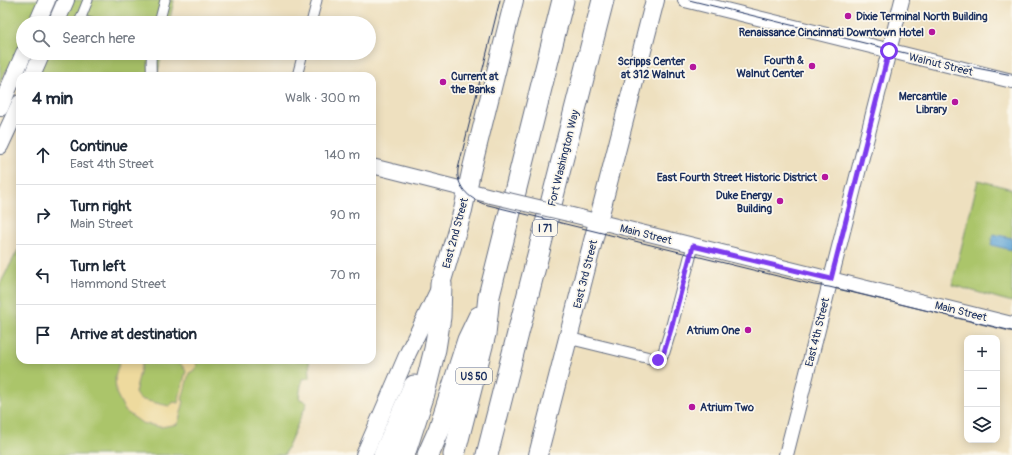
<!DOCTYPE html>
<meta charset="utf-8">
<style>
:root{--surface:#fff;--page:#f2f2f3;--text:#1f2937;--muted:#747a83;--line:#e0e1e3}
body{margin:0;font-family:Pangolin,sans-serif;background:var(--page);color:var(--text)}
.controls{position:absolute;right:12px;bottom:12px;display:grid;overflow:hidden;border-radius:8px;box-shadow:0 2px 10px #0003}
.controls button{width:36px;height:36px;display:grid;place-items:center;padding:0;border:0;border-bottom:1px solid var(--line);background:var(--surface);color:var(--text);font:20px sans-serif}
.stop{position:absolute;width:12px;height:12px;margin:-9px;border:3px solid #7c3aed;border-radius:50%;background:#fff}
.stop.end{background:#7c3aed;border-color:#fff;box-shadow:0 1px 4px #0008}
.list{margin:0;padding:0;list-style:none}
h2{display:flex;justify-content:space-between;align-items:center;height:52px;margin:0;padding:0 16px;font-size:17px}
h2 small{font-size:13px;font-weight:400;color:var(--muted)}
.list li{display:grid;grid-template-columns:26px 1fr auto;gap:12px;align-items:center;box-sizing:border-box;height:60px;padding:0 16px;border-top:1px solid var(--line)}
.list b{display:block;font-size:15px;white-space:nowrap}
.list p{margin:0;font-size:13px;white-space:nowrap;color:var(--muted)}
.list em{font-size:13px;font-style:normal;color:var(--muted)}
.icon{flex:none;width:22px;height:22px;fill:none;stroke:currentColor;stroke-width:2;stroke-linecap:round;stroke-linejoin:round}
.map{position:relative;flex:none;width:1012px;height:455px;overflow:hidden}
.search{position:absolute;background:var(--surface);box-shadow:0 2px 10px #0003;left:16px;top:16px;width:360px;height:44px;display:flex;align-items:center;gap:10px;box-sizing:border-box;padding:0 14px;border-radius:22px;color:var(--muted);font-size:15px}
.panel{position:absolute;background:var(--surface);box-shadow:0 2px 10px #0003;left:16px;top:72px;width:360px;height:292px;border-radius:12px}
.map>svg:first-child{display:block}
</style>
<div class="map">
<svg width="1012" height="455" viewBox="0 0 1012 455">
<rect width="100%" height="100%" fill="#fbf7ec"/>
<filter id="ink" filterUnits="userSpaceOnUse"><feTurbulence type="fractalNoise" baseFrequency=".025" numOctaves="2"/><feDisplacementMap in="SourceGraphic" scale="8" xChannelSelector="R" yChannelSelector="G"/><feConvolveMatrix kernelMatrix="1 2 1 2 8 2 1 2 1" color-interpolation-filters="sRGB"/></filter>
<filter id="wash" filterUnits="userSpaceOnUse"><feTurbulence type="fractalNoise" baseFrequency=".012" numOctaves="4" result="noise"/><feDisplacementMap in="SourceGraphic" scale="16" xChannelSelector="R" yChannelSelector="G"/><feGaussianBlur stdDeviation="0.9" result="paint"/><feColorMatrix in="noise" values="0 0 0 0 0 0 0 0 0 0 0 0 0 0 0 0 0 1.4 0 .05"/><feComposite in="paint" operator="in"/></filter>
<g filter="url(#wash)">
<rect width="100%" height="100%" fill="#eee0bf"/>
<g fill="#abc56b" stroke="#637a64">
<polygon points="0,0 174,0 169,23 23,23 23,53 162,53 157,76 21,76 6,70 0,84"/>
<polygon points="978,180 1012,189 1012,302 952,285"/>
<polygon points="18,250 20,250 20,360 309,360 310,378 302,379 299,398 307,403 284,455 0,455 0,284"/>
</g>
<polygon fill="#eeda9e" stroke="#84847e" points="120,360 147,360 142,363 135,393 139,399 169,406 174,402 178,403 186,371 180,363 166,360 195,360 197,366 193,371 189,373 182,400 184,401 178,424 161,427 142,423 125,411 116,393 115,377"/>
<polygon fill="#60a4d4" stroke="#3e6a99" points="993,234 1012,238 1012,250 991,245"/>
</g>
<g filter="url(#ink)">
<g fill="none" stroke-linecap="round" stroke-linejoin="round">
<g stroke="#656d80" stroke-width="11">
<g id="pedestrian">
<polyline points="88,0 80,20 92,23"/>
<polyline points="159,23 165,0"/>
<polyline points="311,23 317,0"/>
<path d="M151,76C152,68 150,61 152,53"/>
<polyline points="297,76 303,53"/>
</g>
</g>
<g stroke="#656d80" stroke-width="13">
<polyline id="minor" points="568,338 658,360 664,352 671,329 693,246"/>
</g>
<g stroke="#656d80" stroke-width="16">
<g id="tertiary">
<polyline points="685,0 1012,81"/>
<polyline points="372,166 491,196"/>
<polyline points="568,214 1012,324"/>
<polyline points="786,455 902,0"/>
</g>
</g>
<g stroke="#656d80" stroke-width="18">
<g id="secondary">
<polyline points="37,23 47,0"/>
<polyline points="56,23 66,0"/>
<polyline points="32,76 42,53"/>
<polyline points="0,108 24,53"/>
<polyline points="0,146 20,103"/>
<polyline points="364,455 408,353 440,287"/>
</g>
</g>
<g stroke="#656d80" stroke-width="20">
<g id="primary">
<polyline points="441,284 463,210 471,172 514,0"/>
<polyline points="538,455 655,0"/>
</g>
</g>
<g stroke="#656d80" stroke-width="23">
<g id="motorway">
<polyline points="384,455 414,386"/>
<polyline points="404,455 423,397 435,349 440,317 441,284"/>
<polyline points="428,455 439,430 468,340 479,317"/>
<polyline points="454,455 485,334 489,296 563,0"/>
<polyline points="487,455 603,0"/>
</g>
</g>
<use href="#pedestrian" stroke="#fff" stroke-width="9"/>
<use href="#minor" stroke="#fff" stroke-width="11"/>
<use href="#tertiary" stroke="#fff" stroke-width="14"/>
<use href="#secondary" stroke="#fff" stroke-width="16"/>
<use href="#primary" stroke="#fff" stroke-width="18"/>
<use href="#motorway" stroke="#fff" stroke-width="21"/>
<g stroke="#1b2f5e" stroke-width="1">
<path d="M500,0L458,169C456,186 468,198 484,204L814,285L829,287L846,291L1012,331"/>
<polyline points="689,0 905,53 946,62 1012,75"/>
</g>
<g stroke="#656d80" stroke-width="16" stroke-linecap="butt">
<polyline id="tertiary-bridge" points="491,196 568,214"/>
</g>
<use href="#tertiary-bridge" stroke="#fff" stroke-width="14"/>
</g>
</g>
<g fill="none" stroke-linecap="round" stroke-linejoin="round" filter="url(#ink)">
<polyline stroke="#7c3aed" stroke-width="5" points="658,360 664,352 671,329 693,246 831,279 889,51"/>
</g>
<g fill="#b5179e" stroke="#fbf7ec" stroke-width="1.5">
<circle cx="848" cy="16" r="4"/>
<circle cx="932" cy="32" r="4"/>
<circle cx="812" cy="66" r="4"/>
<circle cx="693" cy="67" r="4"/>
<circle cx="443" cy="82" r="4"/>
<circle cx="955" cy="102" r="4"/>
<circle cx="825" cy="177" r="4"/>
<circle cx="780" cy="201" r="4"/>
<circle cx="748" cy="330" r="4"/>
<circle cx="692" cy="407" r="4"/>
</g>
<g text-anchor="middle" stroke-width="3.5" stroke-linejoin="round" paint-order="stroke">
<g fill="#fbf7ec" stroke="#5e6b89" stroke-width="1">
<rect x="533" y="220" width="24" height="16" rx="3"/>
<rect x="456" y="368" width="36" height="16" rx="3"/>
</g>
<g font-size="10" font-weight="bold" fill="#1b2f5e">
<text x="545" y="232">I 71</text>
<text x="474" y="380">US 50</text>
</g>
<g font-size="11" font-weight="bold" fill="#1b2f5e" stroke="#fbf7ec" text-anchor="end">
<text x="856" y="20" text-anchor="start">Dixie Terminal North Building</text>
<text x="924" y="36">Renaissance Cincinnati Downtown Hotel</text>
<text x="804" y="64">Fourth &amp;<tspan x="804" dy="13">Walnut Center</tspan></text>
<text x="685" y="65">Scripps Center<tspan x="685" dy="13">at 312 Walnut</tspan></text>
<text x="451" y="80" text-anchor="start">Current at<tspan x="451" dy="13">the Banks</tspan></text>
<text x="947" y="100">Mercantile<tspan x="947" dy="13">Library</tspan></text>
<text x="817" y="181">East Fourth Street Historic District</text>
<text x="772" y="199">Duke Energy<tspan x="772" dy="13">Building</tspan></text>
<text x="740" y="334">Atrium One</text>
<text x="700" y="411" text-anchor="start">Atrium Two</text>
</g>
<g font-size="11" fill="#1b2f5e" stroke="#fbf7ec">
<text transform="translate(941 64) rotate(14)" y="4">Walnut Street</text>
<text transform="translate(563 158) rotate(-76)" y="4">Fort Washington Way</text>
<text transform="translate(455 233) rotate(-75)" y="4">East 2nd Street</text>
<text transform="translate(646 234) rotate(14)" y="4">Main Street</text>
<text transform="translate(585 274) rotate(-76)" y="4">East 3rd Street</text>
<text transform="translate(961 311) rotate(14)" y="4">Main Street</text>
<text transform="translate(817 332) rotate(-76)" y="4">East 4th Street</text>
</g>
</g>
</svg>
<div class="controls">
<button>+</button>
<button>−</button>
<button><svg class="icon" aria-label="layers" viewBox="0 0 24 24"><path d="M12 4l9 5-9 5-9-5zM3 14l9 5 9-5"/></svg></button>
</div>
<div class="stop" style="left:889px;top:51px"></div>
<div class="stop end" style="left:658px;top:360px"></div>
<div class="search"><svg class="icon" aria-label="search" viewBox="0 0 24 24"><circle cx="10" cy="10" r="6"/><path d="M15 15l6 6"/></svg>Search here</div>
<section class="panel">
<h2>4 min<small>Walk · 300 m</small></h2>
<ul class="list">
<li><svg class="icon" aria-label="ahead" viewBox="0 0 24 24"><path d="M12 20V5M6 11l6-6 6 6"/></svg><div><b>Continue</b><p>East 4th Street</p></div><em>140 m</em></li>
<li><svg class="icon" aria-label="right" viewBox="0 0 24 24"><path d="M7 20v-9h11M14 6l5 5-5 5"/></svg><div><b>Turn right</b><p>Main Street</p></div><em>90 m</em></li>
<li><svg class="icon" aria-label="left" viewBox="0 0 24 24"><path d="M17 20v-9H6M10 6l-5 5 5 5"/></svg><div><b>Turn left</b><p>Hammond Street</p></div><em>70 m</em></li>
<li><svg class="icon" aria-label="arrive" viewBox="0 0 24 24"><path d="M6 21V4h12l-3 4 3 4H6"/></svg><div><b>Arrive at destination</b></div></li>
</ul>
</section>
</div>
